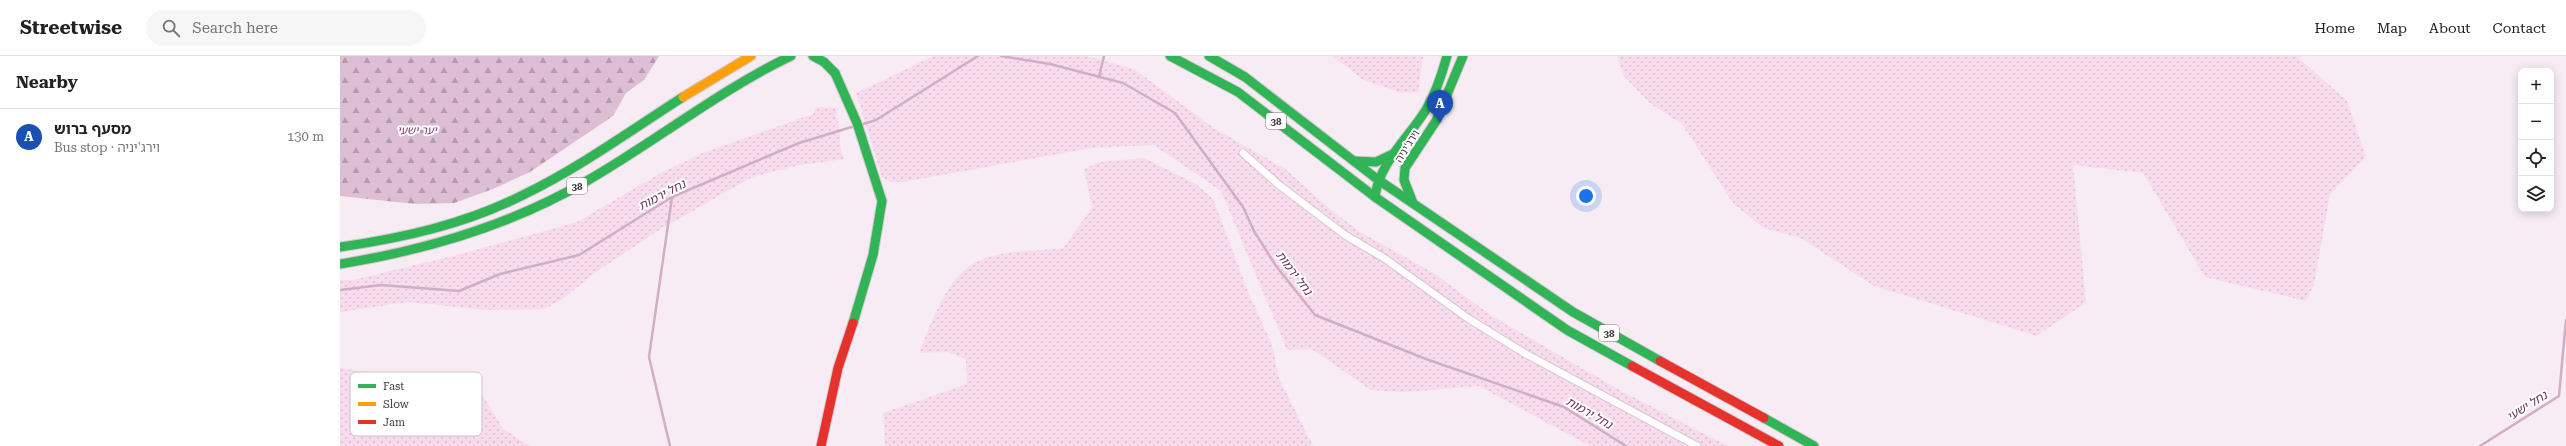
<!DOCTYPE html>
<meta charset="utf-8">
<style>
:root{--surface:#fff;--page:#f6f6f6;--text:#222;--muted:#767676;--line:#e0e0e0;--accent:#847780}
body{margin:0;font-family:"Roboto Serif","Noto Sans Hebrew",serif;background:var(--page);color:var(--text)}
.controls{position:absolute;right:12px;top:12px;display:grid;overflow:hidden;border-radius:8px;box-shadow:0 2px 10px #0003}
.controls button{width:36px;height:36px;display:grid;place-items:center;padding:0;border:0;border-bottom:1px solid var(--line);background:var(--surface);color:var(--text);font:20px sans-serif}
.you{position:absolute;left:1246px;top:140px;width:14px;height:14px;margin:-10px;border:3px solid #fff;border-radius:50%;background:#1a73e8;box-shadow:0 0 0 6px #1a73e833}
.badge{display:grid;place-items:center;width:26px;height:26px;border-radius:50%;background:var(--accent);color:#fff;font-size:13px;font-weight:700}
.pin{position:absolute;translate:-50% -33px;filter:drop-shadow(0 1px 2px #0008)}
.pin::after{content:'';position:absolute;top:21px;width:14px;height:12px;background:inherit;clip-path:polygon(0 0,100% 0,50% 100%)}
.list{margin:0;padding:0;list-style:none}
h2{display:flex;justify-content:space-between;align-items:center;height:52px;margin:0;padding:0 16px;font-size:17px}
h2 small{font-size:13px;font-weight:400;color:var(--muted)}
.list li{display:grid;grid-template-columns:26px 1fr auto;gap:12px;align-items:center;box-sizing:border-box;height:56px;padding:0 16px;border-top:1px solid var(--line)}
.list b{display:block;font-size:15px;white-space:nowrap}
.list p{margin:0;font-size:13px;white-space:nowrap;color:var(--muted)}
.list em{font-size:13px;font-style:normal;color:var(--muted)}
.icon{flex:none;width:22px;height:22px;fill:none;stroke:currentColor;stroke-width:2;stroke-linecap:round;stroke-linejoin:round}
.map{position:relative;flex:none;width:2226px;height:390px;overflow:hidden}
header{display:flex;align-items:center;gap:24px;box-sizing:border-box;height:56px;padding:0 20px;background:var(--surface);border-bottom:1px solid var(--line)}
header strong{font-size:19px}
nav{display:flex;gap:22px;margin-inline-start:auto;font-size:14px}
.search{width:280px;height:36px;background:var(--page);display:flex;align-items:center;gap:10px;box-sizing:border-box;padding:0 14px;border-radius:22px;color:var(--muted);font-size:15px}
main{display:flex}
aside{flex:1;background:var(--surface)}
.map>svg:first-child{display:block}
</style>
<header>
<strong>Streetwise</strong>
<div class="search"><svg class="icon" aria-label="search" viewBox="0 0 24 24"><circle cx="10" cy="10" r="6"/><path d="M15 15l6 6"/></svg>Search here</div>
<nav><a>Home</a><a>Map</a><a>About</a><a>Contact</a></nav>
</header>
<main>
<aside>
<h2>Nearby<small></small></h2>
<ul class="list">
<li><span class="badge" style="background:#1a4fb4">A</span><div><b>מסעף ברוש</b><p>Bus stop · וירג'יניה</p></div><em>130 m</em></li>
</ul>
</aside>
<div class="map">
<svg width="2226" height="390" viewBox="0 0 2226 390">
<defs>
<pattern id="grass-dots" width="8" height="8" patternUnits="userSpaceOnUse"><rect width="8" height="8" fill="#f8dcee"/><path d="M2 2h.1M6 6h.1" fill="none" stroke="#d6becd" stroke-width="1.8" stroke-linecap="round"/></pattern>
<pattern id="forest-firs" width="22" height="20" patternUnits="userSpaceOnUse"><rect width="22" height="20" fill="#ddbed4"/><path d="M5 1l3.5 6h-7zM16 11l3.5 6h-7z" fill="#b59bae"/></pattern>
</defs>
<rect width="100%" height="100%" fill="#f7ecf4"/>
<g fill="url(#grass-dots)">
<polygon points="594,0 747,0 794,13 875,73 945,113 996,158 1022,177 1095,218 1152,260 1281,335 1388,390 1250,390 1139,330 1065,336 1031,334 972,293 947,294 881,135 814,89 751,92 563,126 551,126 542,121 516,37"/>
<polygon points="992,0 1083,0 1078,36 1063,37 1025,25"/>
<polygon points="1277,0 1962,0 1960,3 2007,45 2026,101 1990,138 1974,229 1966,245 1865,221 1803,117 1733,109 1746,246 1697,280 1534,230 1461,182 1423,172 1393,147 1342,68 1311,48 1284,20"/>
<path d="M476,51L499,52L496,61C504,74 496,90 505,103L460,109L412,121L321,173L255,217L224,242L205,253L146,254L69,246L0,256V224H13L117,199L237,166L319,118L360,98L473,58Z"/>
<path d="M804,102L856,128L873,143L908,235L932,289L939,322L973,390H545L543,357L627,328L626,303L608,296L579,297C594,261 608,213 649,201C670,194 700,195 723,192L752,152L744,113L759,106Z"/>
<polygon points="0,312 74,324 137,330 163,373 190,390 0,390"/>
</g>
<polygon fill="url(#forest-firs)" points="0,0 319,0 304,24 286,37 273,60 190,116 153,133 114,147 75,148 0,140"/>
<g fill="none" stroke-linecap="round" stroke-linejoin="round">
<g stroke="#d1adc6" stroke-width="2.5">
<polyline points="661,0 710,8 783,27 835,57 903,151 914,175 936,210 975,259 1086,303 1224,351 1286,390"/>
<polyline points="759,21 764,0"/>
<polyline points="520,69 536,64 638,0"/>
<polyline points="0,234 41,229 119,235 160,218 239,199 332,141 459,87 515,70"/>
<polyline points="330,390 309,301 332,141"/>
<polyline points="2140,390 2219,340 2226,264"/>
</g>
<g stroke="#d4c9d1" stroke-width="9">
<polyline id="street" points="903,97 939,129 1005,179 1044,202 1129,263 1186,298 1357,390"/>
</g>
<g stroke="#d4c9d1" stroke-width="11">
<g id="fast">
<polyline points="473,0 484,6 495,17"/>
<polyline points="830,0 898,36 1035,141 1227,274 1292,310"/>
<polyline points="869,0 905,21 1037,123 1233,256 1320,305"/>
<polyline points="495,17 517,67 542,145 533,199 513,267"/>
<polyline points="1014,105 1036,106 1057,96"/>
<path d="M1035,141C1039,106 1070,81 1087,52C1096,36 1102,18 1107,0"/>
<polyline points="1073,147 1064,124 1065,112 1096,65 1123,0"/>
<path d="M0,191C63,182 126,168 183,139C239,112 290,75 343,41"/>
<path d="M0,208C86,194 169,170 245,126C315,86 378,35 451,0"/>
<polyline points="1424,362 1474,390"/>
</g>
</g>
<g stroke="#d4c9d1" stroke-width="11">
<polyline id="slow" points="343,41 411,0"/>
</g>
<g stroke="#d4c9d1" stroke-width="11">
<g id="jam">
<polyline points="1320,305 1424,362"/>
<polyline points="1292,310 1439,390"/>
<polyline points="481,390 498,312 513,267"/>
</g>
</g>
<use href="#street" stroke="#fefcfd" stroke-width="7"/>
<use href="#fast" stroke="#30b455" stroke-width="9"/>
<use href="#slow" stroke="#ff9f0a" stroke-width="9"/>
<use href="#jam" stroke="#e5322d" stroke-width="9"/>
</g>
<g text-anchor="middle" stroke-width="4" stroke-linejoin="round" paint-order="stroke">
<g fill="#fff" stroke="#7e747a" stroke-width="1">
<rect x="926" y="57" width="20" height="16" rx="3"/>
<rect x="227" y="122" width="20" height="16" rx="3"/>
<rect x="1259" y="269" width="20" height="16" rx="3"/>
</g>
<g font-size="10" font-weight="bold" fill="#463841">
<text x="936" y="69">38</text>
<text x="237" y="134">38</text>
<text x="1269" y="281">38</text>
</g>
<g font-size="11" font-style="italic" fill="#793e69" stroke="#fff">
<text x="77" y="78">יער ישעי</text>
</g>
<g font-size="11" fill="#463841" stroke="#fff">
<text transform="translate(1067 90) rotate(-58)" y="4">וירג'יניה</text>
</g>
<g font-size="12" font-style="italic" fill="#6a305b" stroke="#fff">
<text transform="translate(322 139) rotate(-28)" y="4">נחל ירמות</text>
<text transform="translate(954 217) rotate(53)" y="4">נחל ירמות</text>
<text transform="translate(2187 350) rotate(-32)" y="4">נחל ישעי</text>
<text transform="translate(1249 357) rotate(30)" y="4">נחל ירמות</text>
</g>
</g>
<rect x="10" y="316" width="132" height="64" rx="6" fill="#fff" stroke="#c8c3c6" stroke-width="1"/>
<rect x="18" y="328" width="18" height="4" fill="#30b455"/>
<rect x="18" y="346" width="18" height="4" fill="#ff9f0a"/>
<rect x="18" y="364" width="18" height="4" fill="#e5322d"/>
<g font-size="11" fill="#463841">
<text x="43" y="334">Fast</text>
<text x="43" y="352">Slow</text>
<text x="43" y="370">Jam</text>
</g>
</svg>
<div class="controls">
<button>+</button>
<button>−</button>
<button><svg class="icon" aria-label="locate" viewBox="0 0 24 24"><circle cx="12" cy="12" r="6"/><path d="M12 2v4M12 18v4M2 12h4M18 12h4"/></svg></button>
<button><svg class="icon" aria-label="layers" viewBox="0 0 24 24"><path d="M12 4l9 5-9 5-9-5zM3 14l9 5 9-5"/></svg></button>
</div>
<div class="you"></div>
<div class="pin badge" style="left:1100px;top:67px;background:#1a4fb4">A</div>
</div>
</main>
